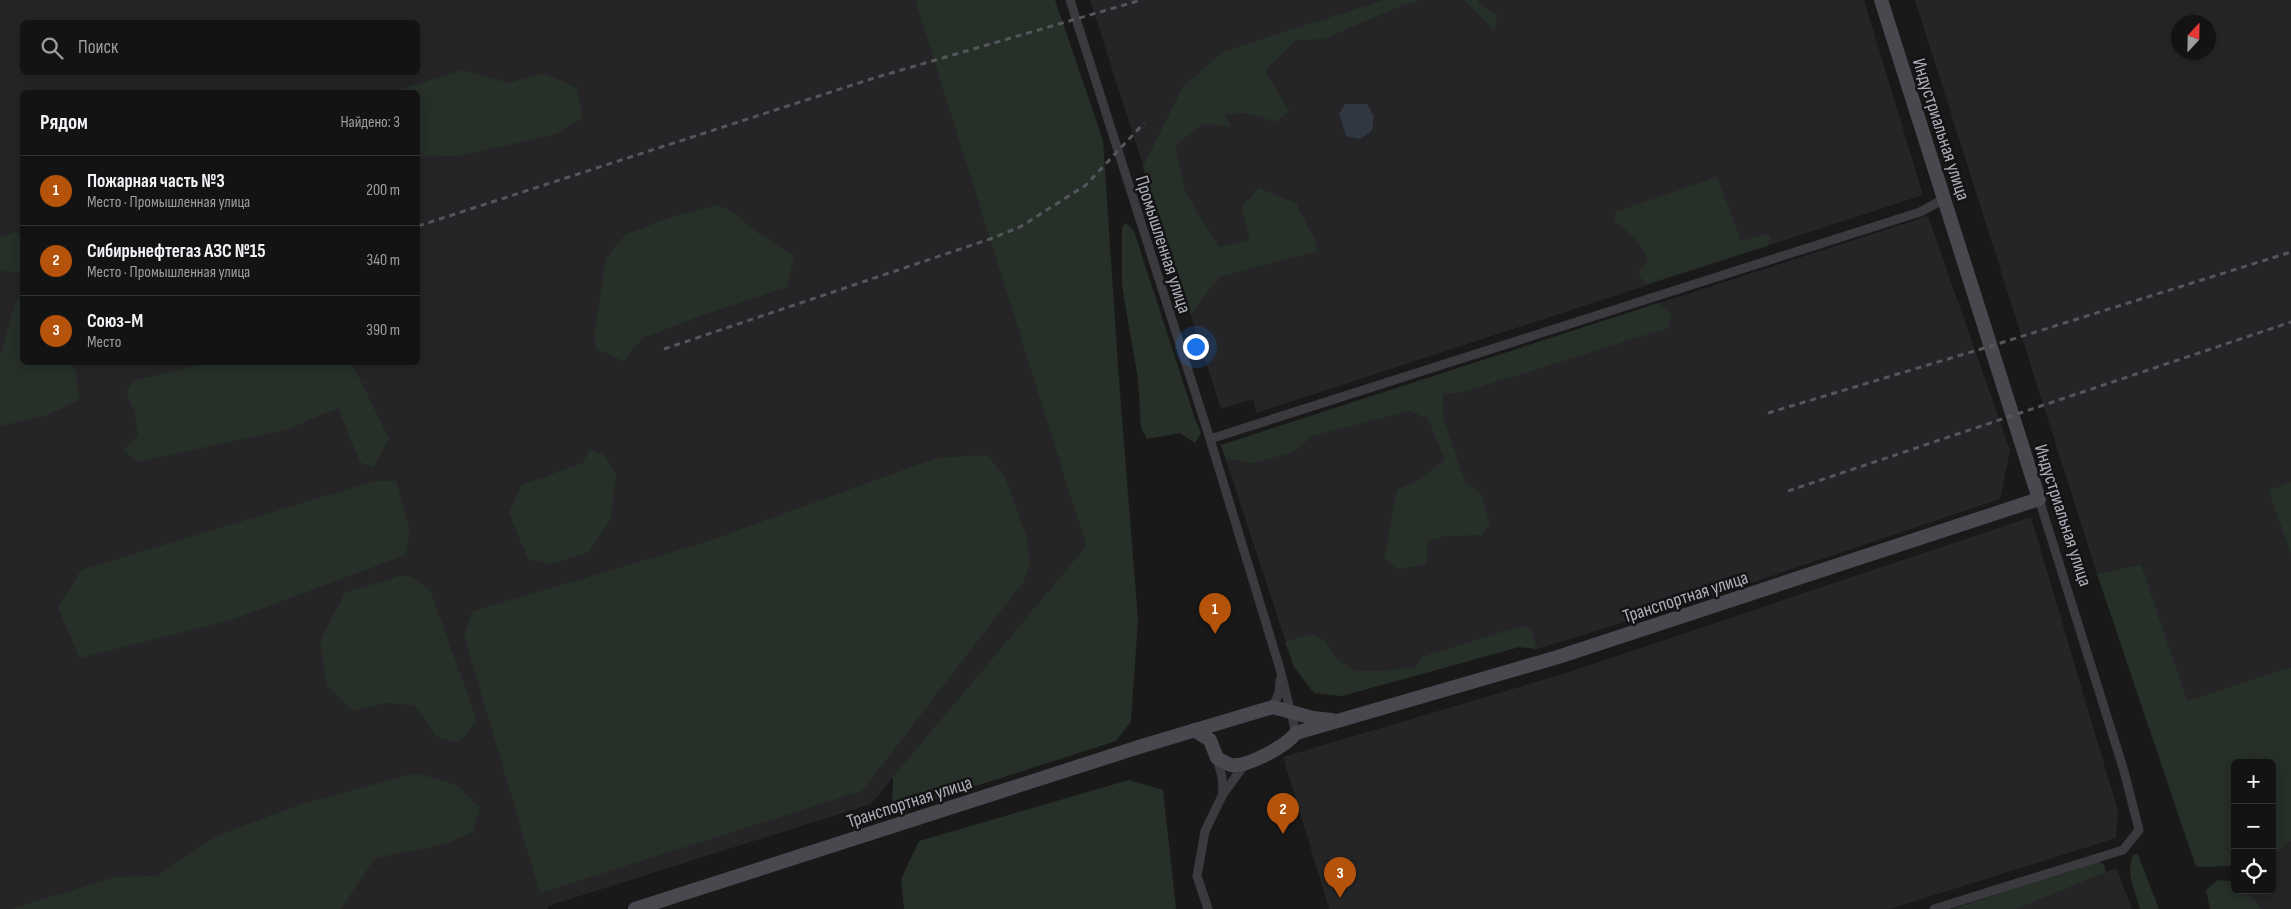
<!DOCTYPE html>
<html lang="ru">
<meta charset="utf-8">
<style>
:root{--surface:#131314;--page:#202022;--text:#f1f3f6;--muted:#9d9ea0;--line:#323234;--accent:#b45309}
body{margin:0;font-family:"Sofia Sans Condensed",sans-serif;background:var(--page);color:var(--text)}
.controls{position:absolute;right:15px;bottom:15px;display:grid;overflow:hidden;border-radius:8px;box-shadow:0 2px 12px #0003}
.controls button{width:45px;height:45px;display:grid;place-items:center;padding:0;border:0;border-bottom:1px solid var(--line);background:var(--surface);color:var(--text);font:25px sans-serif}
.compass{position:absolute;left:2171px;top:15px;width:45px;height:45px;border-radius:50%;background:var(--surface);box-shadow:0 2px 12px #0003;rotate:22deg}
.you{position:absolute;left:1195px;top:346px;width:18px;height:18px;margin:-12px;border:4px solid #fff;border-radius:50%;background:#1a73e8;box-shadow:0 0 0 8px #1a73e833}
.badge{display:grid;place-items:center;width:32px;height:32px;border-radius:50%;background:var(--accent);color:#fff;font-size:16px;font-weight:700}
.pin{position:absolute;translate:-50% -41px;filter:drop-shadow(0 1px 2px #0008)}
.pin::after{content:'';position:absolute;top:26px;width:18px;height:15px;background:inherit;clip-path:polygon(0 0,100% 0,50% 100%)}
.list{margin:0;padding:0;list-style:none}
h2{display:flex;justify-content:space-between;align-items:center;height:65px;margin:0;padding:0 20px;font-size:21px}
h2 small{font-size:16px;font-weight:400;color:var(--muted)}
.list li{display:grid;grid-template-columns:32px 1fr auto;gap:15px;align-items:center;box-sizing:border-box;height:70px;padding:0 20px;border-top:1px solid var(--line)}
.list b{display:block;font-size:19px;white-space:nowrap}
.list p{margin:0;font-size:16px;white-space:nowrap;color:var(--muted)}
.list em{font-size:16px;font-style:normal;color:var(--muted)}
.icon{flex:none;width:28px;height:28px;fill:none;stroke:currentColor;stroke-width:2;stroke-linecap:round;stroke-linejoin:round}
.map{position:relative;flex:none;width:2291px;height:909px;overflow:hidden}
.search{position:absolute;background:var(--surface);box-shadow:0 2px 12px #0003;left:20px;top:20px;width:400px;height:55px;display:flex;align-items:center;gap:12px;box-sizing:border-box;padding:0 18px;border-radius:8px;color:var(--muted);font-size:19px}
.panel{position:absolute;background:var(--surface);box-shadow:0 2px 12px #0003;left:20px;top:90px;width:400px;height:275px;border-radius:8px}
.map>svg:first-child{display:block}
</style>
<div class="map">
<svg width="2291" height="909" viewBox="0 0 2291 909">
<rect width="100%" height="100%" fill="#19191a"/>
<g fill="#252527" fill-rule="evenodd">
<path d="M0,0H915L1086,546L871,804L548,906V909H0ZM22,22H418V72H22ZM22,92H418V362H22Z"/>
<polygon points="1090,0 1864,0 1923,195 1256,413 1253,399 1221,409"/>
<path d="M1915,0H2291V482L2268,490L2291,555V667L2187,702L2141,564L2097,574ZM2178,22H2208V52H2178Z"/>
<polygon points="1928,216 2010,450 2000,499 1745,585 1537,649 1519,647 1342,696 1314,693 1294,667 1221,445"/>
<polygon points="2031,517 2118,811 2116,838 1890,909 1329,909 1283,757 1563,674"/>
<polygon points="2291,841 2291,909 2262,909 2246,890 2272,890 2272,856"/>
<polygon points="2116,868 2132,909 2005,909"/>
</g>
<g fill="#272f29">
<polygon points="915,0 1055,0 1103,140 1119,380 1138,620 1131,722 1116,741 911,807 892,803 893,777 1086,546"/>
<polygon points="1384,0 1420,0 1401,6 1324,39 1296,40 1265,71 1289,111 1276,122 1247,113 1226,115 1231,127 1204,124 1175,145 1185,192 1219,247 1250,240 1241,207 1259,188 1296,203 1314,238 1318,251 1219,277 1191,314 1143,167 1183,87 1222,52"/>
<polygon points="1464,0 1479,0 1478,3 1497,16 1495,31"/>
<polygon points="463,70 509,83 544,73 577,88 583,117 556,134 459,156 418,157 418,92 390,92"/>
<path d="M1717,177L1741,241L1767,234L1771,238L1767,246L1646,284L1638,274L1647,261C1643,243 1629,232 1614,221L1615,212Z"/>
<polygon points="717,205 733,212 759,234 794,255 788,287 703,315 643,338 623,361 597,349 594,334 606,258 626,234 675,216"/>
<polygon points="1126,223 1134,231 1195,419 1201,433 1195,443 1180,433 1147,439 1141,428 1138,379 1122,286 1122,227"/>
<polygon points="15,232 22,236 22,274 0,270 0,237"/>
<polygon points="22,293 22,362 71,363 76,373 79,400 48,415 0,426 0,357 15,303"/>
<polygon points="1658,303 1672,315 1668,328 1464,392 1443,395 1443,417 1466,484 1480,492 1490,525 1481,535 1445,536 1427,542 1427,564 1397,569 1384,558 1397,490 1418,480 1445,460 1428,419 1410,411 1312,436 1294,452 1254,463 1226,459 1221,445"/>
<polygon points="204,363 352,363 389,439 373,468 360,462 338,408 285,430 137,462 123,450 138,436 135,413 126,392 133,381"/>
<polygon points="589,449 604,455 616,473 611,519 589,552 551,564 528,559 509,513 521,485 583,463"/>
<polygon points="988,455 1005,478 1027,538 1030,565 1024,581 862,791 540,893 464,635 473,611 706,542 936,458"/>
<polygon points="375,481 396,481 410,531 405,555 231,620 80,658 58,608 81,570"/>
<polygon points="2291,482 2291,555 2268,490"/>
<polygon points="2141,564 2187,701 2291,667 2291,841 2272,856 2272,763 2235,763 2235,866 2196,867 2097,574"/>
<polygon points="399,576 412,577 430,590 477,721 458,743 437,737 414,705 385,703 353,711 327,686 320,641 345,593"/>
<polygon points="1521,626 1531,628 1537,649 1519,647 1342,696 1314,693 1294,667 1285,642 1311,634 1324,640 1336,659 1356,671 1394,670 1415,667 1422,657"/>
<polygon points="416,773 457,785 480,807 473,832 446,844 375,858 341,909 11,909 115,877 156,876 219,835 302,804"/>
<polygon points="1129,780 1163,790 1176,909 904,909 901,879 919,841"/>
<path d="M2134,854L2138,855L2159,909H2140C2136,893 2124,869 2134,854Z"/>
<polygon points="2097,861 2104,864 2106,872 2016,909 1952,909"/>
<polygon points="2218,880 2235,882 2235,890 2246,890 2262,909 2210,909 2206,890"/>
</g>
<polygon fill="#313740" points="1345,104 1367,104 1374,116 1372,131 1360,139 1346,136 1339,114"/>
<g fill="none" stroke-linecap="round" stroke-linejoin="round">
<g stroke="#3a3a3f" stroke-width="9">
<polyline points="1070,0 1210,439 1280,669 1296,733"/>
<polyline points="1210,439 1920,212 1944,199"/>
<polyline points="1273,707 1279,693 1280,680"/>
<polyline points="1217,758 1222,777 1223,794"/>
<polyline points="1208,909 1197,876 1205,831 1223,794 1245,764"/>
<polyline points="1934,909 2123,850 2139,830 2124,771 2039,499"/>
</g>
<g stroke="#48494f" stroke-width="14">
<path d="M1194,730L1210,740L1217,758C1221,760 1226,764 1231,765C1248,767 1286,746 1296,733L1558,657L2039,499L1881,0"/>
<polyline points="635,909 1142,746 1273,707 1313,718 1332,720"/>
</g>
<g stroke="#55565c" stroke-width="3" stroke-dasharray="6 5" stroke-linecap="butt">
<polyline points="418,226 874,78 1141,0"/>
<polyline points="664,349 990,239 1020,227 1086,185 1144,123"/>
<polyline points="1768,413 1991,346 2291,252"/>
<polyline points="1788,491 2291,322"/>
</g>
</g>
<g text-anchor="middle" stroke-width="5" stroke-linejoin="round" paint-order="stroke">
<g font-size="19" fill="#acaeb9" stroke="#141415">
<text transform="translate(1942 129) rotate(72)" y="7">Индустриальная улица</text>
<text transform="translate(1164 244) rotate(72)" y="7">Промышленная улица</text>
<text transform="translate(2064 515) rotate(72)" y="7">Индустриальная улица</text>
<text transform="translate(1685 596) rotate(-18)" y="7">Транспортная улица</text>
<text transform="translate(909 801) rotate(-18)" y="7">Транспортная улица</text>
</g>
</g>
</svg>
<div class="controls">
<button>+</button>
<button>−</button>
<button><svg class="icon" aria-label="locate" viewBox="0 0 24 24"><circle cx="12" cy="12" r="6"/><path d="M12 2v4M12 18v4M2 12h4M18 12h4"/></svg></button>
</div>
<svg class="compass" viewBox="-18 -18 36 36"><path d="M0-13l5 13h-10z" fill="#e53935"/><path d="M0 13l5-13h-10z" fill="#9d9ea0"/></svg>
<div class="you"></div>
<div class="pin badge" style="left:1215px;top:634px">1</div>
<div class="pin badge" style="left:1283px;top:834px">2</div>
<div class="pin badge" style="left:1340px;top:898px">3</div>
<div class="search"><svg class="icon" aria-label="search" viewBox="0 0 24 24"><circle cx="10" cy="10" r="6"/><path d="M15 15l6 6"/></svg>Поиск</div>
<section class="panel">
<h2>Рядом<small>Найдено: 3</small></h2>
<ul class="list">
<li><span class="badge">1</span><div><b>Пожарная часть №3</b><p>Место · Промышленная улица</p></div><em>200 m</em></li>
<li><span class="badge">2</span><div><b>Сибирьнефтегаз АЗС №15</b><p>Место · Промышленная улица</p></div><em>340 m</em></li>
<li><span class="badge">3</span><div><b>Союз-М</b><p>Место</p></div><em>390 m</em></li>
</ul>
</section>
</div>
